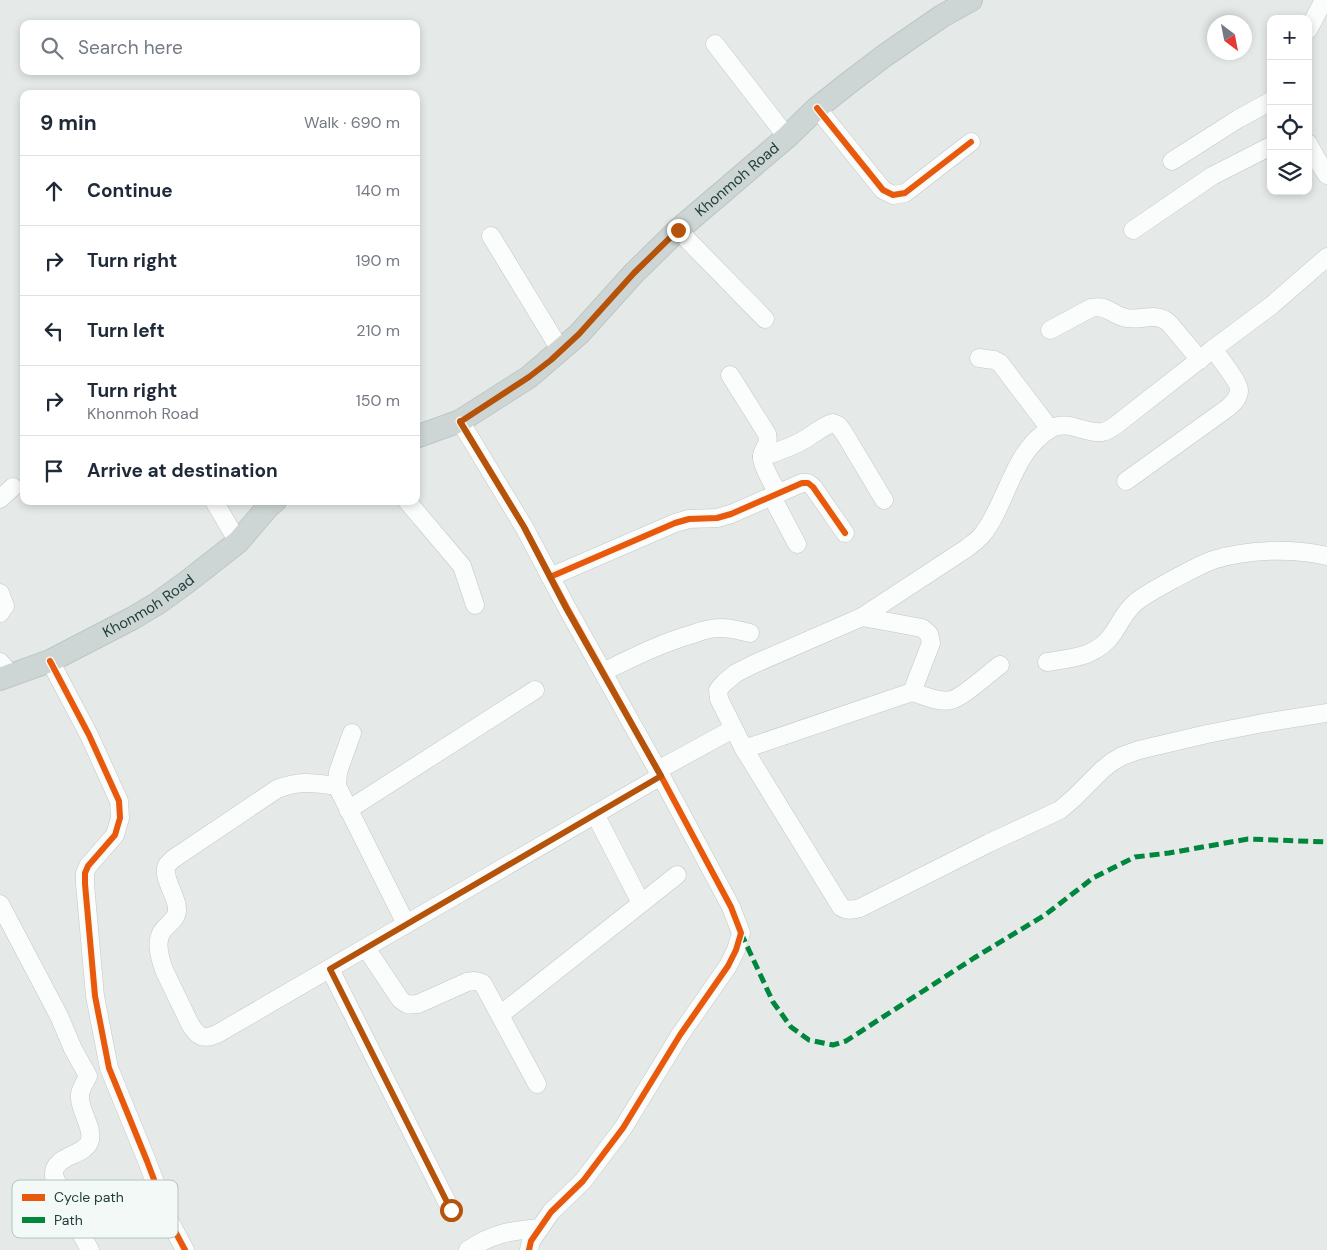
<!DOCTYPE html>
<meta charset="utf-8">
<style>
:root{--surface:#fff;--page:#f2f2f3;--text:#1f2937;--muted:#747a83;--line:#e0e1e3}
body{margin:0;font-family:"DM Sans",sans-serif;background:var(--page);color:var(--text)}
.controls{position:absolute;right:15px;top:15px;display:grid;overflow:hidden;border-radius:10px;box-shadow:0 2px 8px #0003}
.controls button{width:45px;height:45px;display:grid;place-items:center;padding:0;border:0;border-bottom:1px solid var(--line);background:var(--surface);color:var(--text);font:25px sans-serif}
.compass{position:absolute;left:1207px;top:15px;width:45px;height:45px;border-radius:50%;background:var(--surface);box-shadow:0 2px 8px #0003;rotate:148deg}
.stop{position:absolute;width:15px;height:15px;margin:-11px;border:4px solid #b45309;border-radius:50%;background:#fff}
.stop.end{background:#b45309;border-color:#fff;box-shadow:0 1px 5px #0008}
.list{margin:0;padding:0;list-style:none}
h2{display:flex;justify-content:space-between;align-items:center;height:65px;margin:0;padding:0 20px;font-size:21px}
h2 small{font-size:16px;font-weight:400;color:var(--muted)}
.list li{display:grid;grid-template-columns:32px 1fr auto;gap:15px;align-items:center;box-sizing:border-box;height:70px;padding:0 20px;border-top:1px solid var(--line)}
.list b{display:block;font-size:19px;white-space:nowrap}
.list p{margin:0;font-size:16px;white-space:nowrap;color:var(--muted)}
.list em{font-size:16px;font-style:normal;color:var(--muted)}
.icon{flex:none;width:28px;height:28px;fill:none;stroke:currentColor;stroke-width:2;stroke-linecap:round;stroke-linejoin:round}
.map{position:relative;flex:none;width:1327px;height:1250px;overflow:hidden}
.search{position:absolute;background:var(--surface);box-shadow:0 2px 8px #0003;left:20px;top:20px;width:400px;height:55px;display:flex;align-items:center;gap:12px;box-sizing:border-box;padding:0 18px;border-radius:10px;color:var(--muted);font-size:19px}
.panel{position:absolute;background:var(--surface);box-shadow:0 2px 8px #0003;left:20px;top:90px;width:400px;height:415px;border-radius:10px}
.map>svg:first-child{display:block}
</style>
<div class="map">
<svg width="1327" height="1250" viewBox="0 0 1327 1250">
<rect width="100%" height="100%" fill="#e5eae9"/>
<g fill="none" stroke-linecap="round" stroke-linejoin="round">
<g stroke="#c2c7c6" stroke-width="19">
<g id="minor">
<polyline points="1308,30 1324,0"/>
<polyline points="715,44 787,137"/>
<polyline points="817,108 883,190 893,195 905,193 971,142"/>
<polyline points="1308,143 1316,158 1327,175"/>
<polyline points="1172,161 1238,119 1271,101"/>
<polyline points="678,230 765,319"/>
<polyline points="1133,230 1212,176 1271,146"/>
<polyline points="491,236 561,351"/>
<path d="M1050,330L1091,308C1108,304 1112,316 1127,318C1143,321 1155,311 1169,323L1200,360"/>
<polyline points="979,358 994,360 1000,363 1050,429"/>
<path d="M730,375L767,434C770,447 762,448 762,457C762,467 774,485 778,494"/>
<polyline points="460,421 524,527 567,608 661,776 731,907 741,933 736,950 728,966 680,1035 623,1128 583,1181 551,1212 531,1241 529,1250"/>
<path d="M762,457C776,452 789,448 802,441C813,435 822,426 833,423L838,425L844,433L884,500"/>
<path d="M1126,481L1229,407C1234,402 1239,398 1239,390C1239,382 1219,357 1213,349"/>
<polyline points="772,497 797,544"/>
<polyline points="0,499 13,487"/>
<polyline points="214,501 238,542"/>
<polyline points="407,501 462,566 475,605"/>
<polyline points="550,577 675,523 689,519 717,518 731,514 802,483 808,483 813,487 845,533"/>
<polyline points="0,593 5,606 0,613"/>
<path d="M862,617L967,548C972,544 978,540 982,535C1008,502 1012,452 1050,429C1068,419 1084,434 1102,432C1107,431 1112,428 1116,425L1213,349L1272,305L1327,257"/>
<polyline points="50,661 89,735 119,801 120,818 115,835 88,866 85,873 85,884 95,996 109,1068 147,1161 170,1222 185,1250"/>
<polyline points="0,662 11,675"/>
<path d="M1047,662C1073,658 1098,657 1114,632C1121,621 1126,610 1136,602C1147,593 1160,587 1172,580C1186,573 1199,565 1213,560C1248,549 1292,548 1327,556"/>
<path d="M1000,665C989,673 962,698 951,700C939,703 923,695 912,692L931,643L929,634L922,628L862,617L754,664L736,673L724,683L718,690L719,699L744,749L841,907C847,911 853,910 860,908L989,843L1060,810L1074,798L1103,769L1112,762L1122,756L1139,750L1207,734L1263,723L1327,713"/>
<path d="M603,672C632,658 661,643 693,634C701,631 710,628 719,628C730,627 740,631 750,633"/>
<polyline points="352,733 338,772 337,786 406,924"/>
<polyline points="744,749 912,692"/>
<polyline points="658,770 733,729"/>
<path d="M337,786C313,783 301,780 277,789L173,859C171,861 169,863 167,865C161,878 178,896 177,910C177,919 169,923 164,929C154,940 160,958 164,970L190,1024C198,1037 203,1040 217,1034L661,776"/>
<polyline points="348,810 535,690"/>
<polyline points="595,814 641,903"/>
<path d="M0,904L59,1016L73,1049L88,1076C85,1083 79,1090 80,1098C80,1111 93,1127 90,1140C86,1157 52,1154 54,1176L80,1232L90,1250"/>
<path d="M366,948L400,999C406,1005 409,1005 418,1004L467,982C473,981 478,980 483,984L537,1084"/>
<polyline points="330,969 451,1210"/>
<polyline points="500,1015 677,875"/>
<path d="M468,1250C493,1233 510,1231 540,1228"/>
</g>
</g>
<g stroke="#bcc7c5" stroke-width="24">
<g id="major">
<path id="s1" d="M416,437L460,421L529,377L579,334L634,273L678,230L787,137L817,108L846,85L884,56L942,16L971,0"/>
<path id="s2" d="M0,679L50,661L133,618L158,603L187,582L238,542L268,507L275,501"/>
</g>
</g>
<use href="#minor" stroke="#fbfcfc" stroke-width="18"/>
<use href="#major" stroke="#cdd6d5" stroke-width="22"/>
<polyline stroke="#00873e" stroke-width="5" stroke-dasharray="10 5" stroke-linecap="butt" points="741,933 773,1002 791,1027 809,1040 833,1045 846,1041 974,958 1045,915 1093,878 1135,857 1169,853 1248,839 1327,842"/>
<g stroke="#f3f9f7" stroke-width="9">
<g id="cycleway">
<polyline points="817,108 883,190 893,195 905,193 971,142"/>
<polyline points="460,421 524,527 567,608 661,776 731,907 741,933 736,950 728,966 680,1035 623,1128 583,1181 551,1212 531,1241 529,1250"/>
<polyline points="550,577 675,523 689,519 717,518 731,514 802,483 808,483 813,487 845,533"/>
<polyline points="50,661 89,735 119,801 120,818 115,835 88,866 85,873 85,884 95,996 109,1068 147,1161 170,1222 185,1250"/>
</g>
</g>
<use href="#cycleway" stroke="#e8590c" stroke-width="6"/>
</g>
<g fill="none" stroke-linecap="round" stroke-linejoin="round">
<polyline stroke="#b45309" stroke-width="6" points="451,1210 330,969 661,776 566,608 524,527 460,422 529,377 551,360 579,334 634,273 678,230"/>
</g>
<g text-anchor="middle" stroke-width="4" stroke-linejoin="round" paint-order="stroke">
<g font-size="15" fill="#21403c" stroke="#f3f9f7">
<text dy="5" stroke="none"><textPath href="#s1" startOffset="416">Khonmoh Road</textPath></text>
<text dy="5" stroke="none"><textPath href="#s2" startOffset="166">Khonmoh Road</textPath></text>
</g>
</g>
<rect x="12" y="1180" width="166" height="58" rx="8" fill="#f3f9f7" stroke="#b4c2bf" stroke-width="1"/>
<rect x="22" y="1194" width="23" height="7" fill="#e8590c"/>
<rect x="22" y="1217" width="23" height="6" fill="#00873e"/>
<g font-size="14" fill="#21403c">
<text x="54" y="1202">Cycle path</text>
<text x="54" y="1225">Path</text>
</g>
</svg>
<div class="controls">
<button>+</button>
<button>−</button>
<button><svg class="icon" aria-label="locate" viewBox="0 0 24 24"><circle cx="12" cy="12" r="6"/><path d="M12 2v4M12 18v4M2 12h4M18 12h4"/></svg></button>
<button><svg class="icon" aria-label="layers" viewBox="0 0 24 24"><path d="M12 4l9 5-9 5-9-5zM3 14l9 5 9-5"/></svg></button>
</div>
<svg class="compass" viewBox="-18 -18 36 36"><path d="M0-13l5 13h-10z" fill="#e53935"/><path d="M0 13l5-13h-10z" fill="#747a83"/></svg>
<div class="stop" style="left:451px;top:1210px"></div>
<div class="stop end" style="left:678px;top:230px"></div>
<div class="search"><svg class="icon" aria-label="search" viewBox="0 0 24 24"><circle cx="10" cy="10" r="6"/><path d="M15 15l6 6"/></svg>Search here</div>
<section class="panel">
<h2>9 min<small>Walk · 690 m</small></h2>
<ul class="list">
<li><svg class="icon" aria-label="ahead" viewBox="0 0 24 24"><path d="M12 20V5M6 11l6-6 6 6"/></svg><div><b>Continue</b></div><em>140 m</em></li>
<li><svg class="icon" aria-label="right" viewBox="0 0 24 24"><path d="M7 20v-9h11M14 6l5 5-5 5"/></svg><div><b>Turn right</b></div><em>190 m</em></li>
<li><svg class="icon" aria-label="left" viewBox="0 0 24 24"><path d="M17 20v-9H6M10 6l-5 5 5 5"/></svg><div><b>Turn left</b></div><em>210 m</em></li>
<li><svg class="icon" aria-label="right" viewBox="0 0 24 24"><path d="M7 20v-9h11M14 6l5 5-5 5"/></svg><div><b>Turn right</b><p>Khonmoh Road</p></div><em>150 m</em></li>
<li><svg class="icon" aria-label="arrive" viewBox="0 0 24 24"><path d="M6 21V4h12l-3 4 3 4H6"/></svg><div><b>Arrive at destination</b></div></li>
</ul>
</section>
</div>
